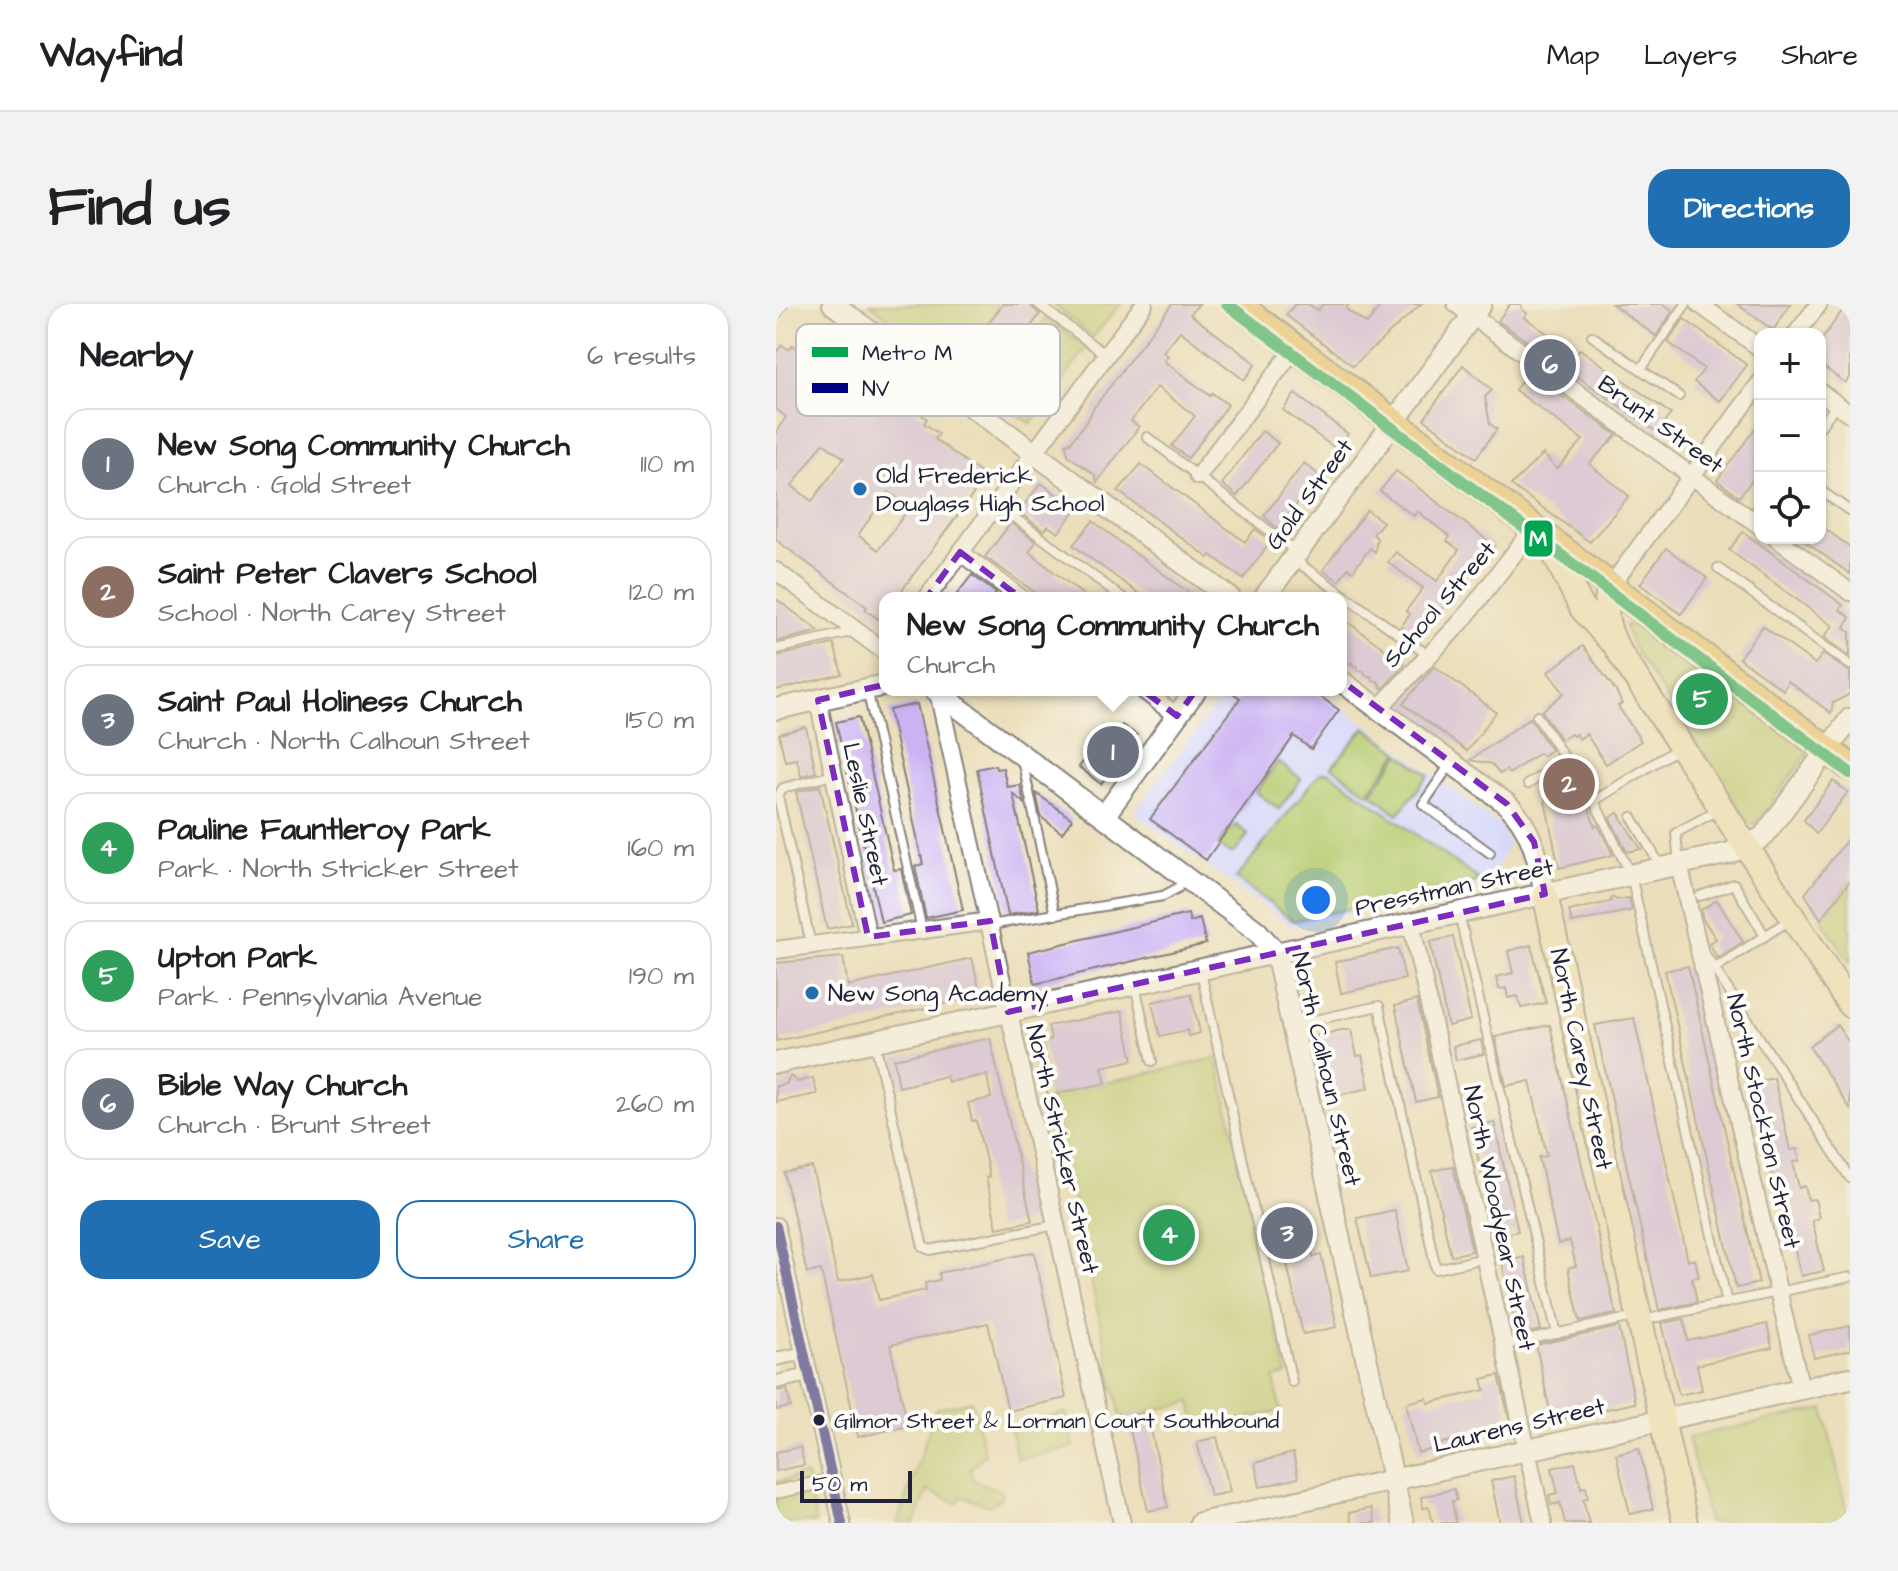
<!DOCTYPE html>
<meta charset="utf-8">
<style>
:root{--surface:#fff;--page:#f2f2f2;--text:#202124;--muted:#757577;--line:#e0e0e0;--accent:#1f6fb2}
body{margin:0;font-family:"Architects Daughter",sans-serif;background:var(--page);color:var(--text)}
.controls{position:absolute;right:24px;top:24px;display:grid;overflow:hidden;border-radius:16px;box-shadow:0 2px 6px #0004}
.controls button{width:72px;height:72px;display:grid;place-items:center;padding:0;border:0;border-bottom:2px solid var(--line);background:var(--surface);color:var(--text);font:40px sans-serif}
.scale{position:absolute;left:24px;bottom:20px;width:112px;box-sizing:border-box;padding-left:8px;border:4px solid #22223b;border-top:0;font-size:22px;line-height:28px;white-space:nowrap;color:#22223b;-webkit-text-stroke:6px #fdfcf7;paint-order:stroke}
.you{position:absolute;left:540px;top:596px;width:28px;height:28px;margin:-20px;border:6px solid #fff;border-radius:50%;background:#1a73e8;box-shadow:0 0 0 12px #1a73e833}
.badge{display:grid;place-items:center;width:52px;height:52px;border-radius:50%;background:var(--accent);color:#fff;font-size:26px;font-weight:700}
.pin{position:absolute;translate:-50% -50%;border:4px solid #fff;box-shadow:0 2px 8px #0006}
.popup{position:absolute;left:103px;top:288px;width:468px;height:104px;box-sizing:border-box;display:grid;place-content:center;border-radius:16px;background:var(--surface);filter:drop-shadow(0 2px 6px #0005);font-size:26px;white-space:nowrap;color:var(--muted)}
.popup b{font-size:30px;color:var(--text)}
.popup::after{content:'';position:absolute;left:50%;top:100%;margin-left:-16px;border:16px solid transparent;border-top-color:var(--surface)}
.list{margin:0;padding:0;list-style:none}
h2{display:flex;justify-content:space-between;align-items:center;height:104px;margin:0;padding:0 32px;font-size:34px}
h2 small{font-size:26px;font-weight:400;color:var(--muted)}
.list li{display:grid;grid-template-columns:52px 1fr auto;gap:24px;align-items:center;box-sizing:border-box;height:112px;margin:0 16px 16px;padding:0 16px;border:2px solid var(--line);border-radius:24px}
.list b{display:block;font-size:30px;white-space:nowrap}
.list p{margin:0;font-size:26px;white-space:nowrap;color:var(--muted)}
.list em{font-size:26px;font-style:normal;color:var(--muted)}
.actions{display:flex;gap:16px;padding:24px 32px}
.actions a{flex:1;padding:18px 0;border:2px solid var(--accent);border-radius:24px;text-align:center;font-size:28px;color:var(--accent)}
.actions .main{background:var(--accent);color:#fff}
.icon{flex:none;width:44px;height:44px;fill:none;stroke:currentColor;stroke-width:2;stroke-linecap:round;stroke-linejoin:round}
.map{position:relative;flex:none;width:1074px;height:1219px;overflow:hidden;border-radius:24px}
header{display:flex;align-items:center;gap:48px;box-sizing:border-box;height:112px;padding:0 40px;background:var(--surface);border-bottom:2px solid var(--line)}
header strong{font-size:38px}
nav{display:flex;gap:44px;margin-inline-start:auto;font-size:28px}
.intro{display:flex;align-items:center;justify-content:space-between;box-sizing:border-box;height:192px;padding:0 48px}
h1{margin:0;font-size:56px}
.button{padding:20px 36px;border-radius:24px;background:var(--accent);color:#fff;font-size:28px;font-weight:700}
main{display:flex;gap:48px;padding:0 48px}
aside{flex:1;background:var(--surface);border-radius:24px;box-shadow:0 2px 6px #0004}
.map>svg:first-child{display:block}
</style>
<header>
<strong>Wayfind</strong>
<nav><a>Map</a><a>Layers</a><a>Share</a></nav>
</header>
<div class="intro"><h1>Find us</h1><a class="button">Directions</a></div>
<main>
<aside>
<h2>Nearby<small>6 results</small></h2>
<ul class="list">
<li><span class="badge" style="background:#6b7280">1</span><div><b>New Song Community Church</b><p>Church · Gold Street</p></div><em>110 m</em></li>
<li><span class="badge" style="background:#8d6e63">2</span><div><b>Saint Peter Clavers School</b><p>School · North Carey Street</p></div><em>120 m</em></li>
<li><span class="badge" style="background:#6b7280">3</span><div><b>Saint Paul Holiness Church</b><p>Church · North Calhoun Street</p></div><em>150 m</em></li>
<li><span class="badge" style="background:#2e9e5b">4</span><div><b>Pauline Fauntleroy Park</b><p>Park · North Stricker Street</p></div><em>160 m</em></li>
<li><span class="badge" style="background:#2e9e5b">5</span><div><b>Upton Park</b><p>Park · Pennsylvania Avenue</p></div><em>190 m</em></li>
<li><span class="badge" style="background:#6b7280">6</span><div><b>Bible Way Church</b><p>Church · Brunt Street</p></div><em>260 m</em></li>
</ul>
<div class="actions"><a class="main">Save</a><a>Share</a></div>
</aside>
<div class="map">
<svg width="1074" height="1219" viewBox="0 0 1074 1219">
<rect width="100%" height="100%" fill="#fdfcf7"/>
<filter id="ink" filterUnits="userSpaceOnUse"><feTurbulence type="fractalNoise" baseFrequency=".0125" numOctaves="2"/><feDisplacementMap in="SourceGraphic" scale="16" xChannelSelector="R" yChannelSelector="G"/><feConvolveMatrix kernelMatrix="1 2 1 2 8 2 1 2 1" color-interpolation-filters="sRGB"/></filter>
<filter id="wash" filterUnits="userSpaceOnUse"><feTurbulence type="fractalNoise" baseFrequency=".006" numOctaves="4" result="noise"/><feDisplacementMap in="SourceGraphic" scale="32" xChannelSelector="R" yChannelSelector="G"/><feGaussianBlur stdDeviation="1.8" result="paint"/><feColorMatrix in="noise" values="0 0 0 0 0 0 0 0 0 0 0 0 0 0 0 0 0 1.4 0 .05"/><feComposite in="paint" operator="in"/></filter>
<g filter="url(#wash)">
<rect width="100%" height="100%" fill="#ebdeba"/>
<polygon fill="#d6d7f8" points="451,386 544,386 721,519 728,527 733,540 712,579 515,622 358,509"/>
<g fill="#b8cb6f" stroke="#6d7655" stroke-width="2">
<polygon points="94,0 227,0 179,63"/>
<polygon points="277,0 345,0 317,33"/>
<polygon points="270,14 311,43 255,120 214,92"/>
<polygon points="849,321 860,321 1033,448 979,520 973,520 856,342"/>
<polygon points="589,423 623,448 592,489 556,463"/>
<polygon points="624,450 653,471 622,510 595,489"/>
<polygon points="502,458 525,475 503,505 480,488"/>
<polygon points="553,468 705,577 517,617 460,574 544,469"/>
<polygon points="461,521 472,531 459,548 453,549 442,541 454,525"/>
<polygon points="1074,577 1074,658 1045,615"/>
<polygon points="441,754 511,1071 498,1074 505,1107 421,1125 415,1098 345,1114 274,791"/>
<polygon points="196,1097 209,1150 194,1165 196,1175 227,1188 225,1194 213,1202 185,1192 182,1199 151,1187 139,1219 121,1219 160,1105"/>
<polygon points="1048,1105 1073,1219 933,1219 912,1133"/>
<polygon points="290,1109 298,1143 241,1155 234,1122"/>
<polygon points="30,1171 40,1219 0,1219 0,1178"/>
</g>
<g id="blocks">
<g fill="#cab2f3" fill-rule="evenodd">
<polygon points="227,0 252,0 264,10 246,35 248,37 210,88 179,63"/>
<polygon points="396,0 423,0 414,10 480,60 468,76 404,27 387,48 392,52 388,57 434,92 436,89 452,101 412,154 396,142 419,112 381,83 355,117 363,123 321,178 319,171 292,151 290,140 294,139 313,114 317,105"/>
<polygon points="519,0 532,0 542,6 547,0 573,0 570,5 591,20 606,0 645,0 577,62 510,11"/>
<polygon points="734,0 745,0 746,6 751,9 748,13 800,50 804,45 895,110 881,128 722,17"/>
<polygon points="836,0 887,0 897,7 880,32"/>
<polygon points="961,0 1015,0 997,26"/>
<polygon points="1071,0 1074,0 1074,73 1069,79 1044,60 1044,38"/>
<polygon points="908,15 971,61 944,97 918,78 928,65 892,38"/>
<path d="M6,41L13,46L17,41L26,48L27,46L48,61L51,56L103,94L109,86L115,90L118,86L141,104L139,106L151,115L148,119L163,130L159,135L210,173L120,294H109V309L104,316L89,306L91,303L0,236V128L10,113L0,105V49ZM47,139L68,154L36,197L16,182ZM113,188L134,203L102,246L82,231Z"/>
<polygon points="687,61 716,86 709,93 714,120 721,125 700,154 648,115"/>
<polygon points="752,68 841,131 813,160 853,192 814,238 735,181 767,150 781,165 807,136 739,86"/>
<polygon points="519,90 572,130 560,145 507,106"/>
<polygon points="984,118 984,166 963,193 941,176"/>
<polygon points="486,127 502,139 461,192 446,180"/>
<polygon points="528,159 543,171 502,225 488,212"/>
<polygon points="365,160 469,238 479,225 495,237 467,275 435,251 433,254 342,187"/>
<polygon points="620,167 719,242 704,262 699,258 654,322 652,320 641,335 625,323 634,310 630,307 647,284 612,258 620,248 661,277 683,246 671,237 674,233 641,207 638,212 604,187"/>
<polygon points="265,179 300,205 282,229 272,222 268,227 243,208"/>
<polygon points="591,206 607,218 597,230 601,234 599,248 594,244 577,267 572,264 563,277 547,266"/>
<polygon points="317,217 344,238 420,294 369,294 317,256 297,241"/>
<polygon points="235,219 260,238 253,248 311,294 267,294 209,253"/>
<polygon points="1044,221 1074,243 1074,270 1024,234 1044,234"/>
<polygon points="967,228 1067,301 1064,306 1074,313 1069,324 1074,328 1074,352 1048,333 1057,322 953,246"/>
<polygon points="890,244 931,274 905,310 864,280"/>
<polygon points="196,271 220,289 217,294 178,294"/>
<polygon points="0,295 15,306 43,327 0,338"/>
<polygon points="565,313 629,360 606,385 602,377 598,377 595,372 590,372 588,367 582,366 581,362 578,363 576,359 565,361"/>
<polygon points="987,322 1039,360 1047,350 1074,368 1074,390 1057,399 1055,409 1012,377 1007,386 963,354"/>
<polygon points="58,340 66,370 0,386 0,352"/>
<polygon points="807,342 840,387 846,400 842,402 865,437 830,460 810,430 803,435 800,430 797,432 795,430 785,436 766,407 788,389 772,368"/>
<polygon points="658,362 720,408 691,447 627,400"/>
<polygon points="453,386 535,386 563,406 535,445 518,432 430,556 374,515 464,394"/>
<polygon points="141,400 187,606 150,614 139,562 147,560 113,406"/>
<polygon points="83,413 118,566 125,565 135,611 105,618 60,418"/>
<polygon points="754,414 775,446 766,452 763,449 733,470 730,466 724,470 716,460 694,456"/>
<polygon points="346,421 361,431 325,480 303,463 317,445 320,448 334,428 339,431"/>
<polygon points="30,423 40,468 25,472 21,455 9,457 3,430"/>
<polygon points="219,461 220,465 227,464 231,483 244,481 248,499 237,490 263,606 232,611 201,465"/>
<polygon points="1057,477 1072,488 1040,530 1028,516"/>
<polygon points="44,482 76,620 51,625 20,488"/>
<polygon points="792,484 812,501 819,523 822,521 837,551 783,564 769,497 781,487"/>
<polygon points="260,489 296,515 286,529 265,513"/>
<polygon points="842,509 847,517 865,545 851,548 834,514"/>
<polygon points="1074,532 1074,577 1045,615 1029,590"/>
<polygon points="836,593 841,596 853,594 856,606 796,619 793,607 834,598"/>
<polygon points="941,596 967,638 941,654 933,639 940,635 927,615 925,606"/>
<polygon points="412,610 414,618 424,615 430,640 259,680 252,648"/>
<polygon points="677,633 695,716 672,722 654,638"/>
<polygon points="755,641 770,699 745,704 742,692 732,694 730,684 723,685 720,673 737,669 732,647"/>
<polygon points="622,644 629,675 565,689 559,658"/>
<polygon points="67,653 72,682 196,654 205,692 0,737 0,659"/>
<polygon points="912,662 983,979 960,984 889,667"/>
<polygon points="415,690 424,729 412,732 411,726 384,732 376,698"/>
<polygon points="641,696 662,793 640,798 619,702"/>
<polygon points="346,707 357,756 326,763 330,779 272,792 269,778 277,776 266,738 275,736 272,722"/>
<polygon points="858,714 912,957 919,955 923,973 916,974 921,998 883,1006 819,721"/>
<polygon points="774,721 840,1010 804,1017 792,964 800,962 794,937 782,940 763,853 771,852 754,777 730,782 719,733"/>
<polygon points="1061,721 1074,740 1074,805 1033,742"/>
<polygon points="565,726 575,726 581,752 586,751 593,784 554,793 541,732"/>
<polygon points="214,734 256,917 221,924 210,874 213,873 211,861 200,816 196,817 192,799 215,794 211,771 172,778 170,772 123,783 118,755"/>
<polygon points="705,736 708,750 680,756 677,742"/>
<polygon points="14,772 22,778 37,774 41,790 0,798 0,782 10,780"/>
<polygon points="998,774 1014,846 1021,845 1024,857 1017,858 1023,884 1029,882 1032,896 1039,895 1043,914 1036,916 1048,967 1025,972 1003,874 997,876 975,779"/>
<polygon points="718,818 742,927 720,932 695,823"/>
<polygon points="677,862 696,947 675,952 656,867"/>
<polygon points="36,863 62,978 97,970 103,996 150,986 149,979 164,976 163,969 258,948 290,1094 232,1107 212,1019 114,1041 132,1122 82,1133 45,966 31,969 8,869"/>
<polygon points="619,906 632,967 595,974 581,914"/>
<polygon points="529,913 537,953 545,951 561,1023 527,1030 507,943 494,946 488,922"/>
<polygon points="748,953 765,1026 742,1031 726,959"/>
<polygon points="908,1015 912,1037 991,1020 996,1044 921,1061 926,1086 903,1091 886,1019"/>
<polygon points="1074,1022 1074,1046 1038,1054 1033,1031"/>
<polygon points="843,1023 859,1099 776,1117 760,1041"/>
<polygon points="723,1071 736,1128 720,1132 719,1127 663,1140 664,1143 642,1149 630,1099 651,1094 652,1099 709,1086 706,1075"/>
<polygon points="11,1085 15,1103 0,1106 0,1087"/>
<polygon points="371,1108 392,1203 372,1207 351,1112"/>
<polygon points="441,1133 454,1188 434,1192 421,1138"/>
<polygon points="24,1143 28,1161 0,1167 0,1148"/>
<polygon points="863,1144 877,1205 854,1210 840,1150"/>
<polygon points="517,1149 522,1174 484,1183 479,1159"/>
<polygon points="799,1159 805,1184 810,1183 812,1194 807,1195 813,1219 789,1219 784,1199 775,1201 773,1191 782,1189 776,1164"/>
<polygon points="738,1172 748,1219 724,1219 715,1177"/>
<polygon points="678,1185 681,1196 676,1197 680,1219 657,1219 653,1203 647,1204 645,1193"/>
<polygon points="595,1204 599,1219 575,1219 573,1209"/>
</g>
</g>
</g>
<g filter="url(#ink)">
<use href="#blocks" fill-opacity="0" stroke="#86807a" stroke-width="2"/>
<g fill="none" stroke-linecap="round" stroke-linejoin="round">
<g stroke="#86807a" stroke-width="12">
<g id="service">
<polyline points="262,0 330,51"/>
<polyline points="0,10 7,0"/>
<polyline points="816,32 903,92"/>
<polyline points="865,65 910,0"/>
<polyline points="1044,123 1060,101"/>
<polyline points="371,133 521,248"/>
<polyline points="1044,186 1074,207"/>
<polyline points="220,200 347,294"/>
<polyline points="974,215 984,202"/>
<polyline points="517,255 652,351"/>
<polyline points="942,264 1074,361"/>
<polyline points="0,345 79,327"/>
<polyline points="91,385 146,626"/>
<polyline points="761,412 790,456 797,479 818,497 901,445"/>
<polyline points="246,455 279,611"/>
<polyline points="675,459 647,500 714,549"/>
<polyline points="752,480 790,456"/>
<polyline points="818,497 855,571 951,999"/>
<polyline points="856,513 885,563"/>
<polyline points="903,559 900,529 942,506"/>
<polyline points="924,592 958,580 989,632 939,664"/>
<polyline points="683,610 781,1030"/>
<polyline points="214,621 387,592 402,584 408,573"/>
<polyline points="989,632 1015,615"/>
<polyline points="35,641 2,492 7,484 57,471"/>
<polyline points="929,650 1074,874"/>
<polyline points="425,668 516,1078"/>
<polyline points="359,681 376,757"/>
<polyline points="516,721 603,702 660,965 709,954"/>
<polyline points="99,739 147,943 154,946 280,921"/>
<polyline points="867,1016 1074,973"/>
<polyline points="728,1041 862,1012"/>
</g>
</g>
<g stroke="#86807a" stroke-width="16">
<g id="pedestrian">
<polyline points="0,1055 28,1049"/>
<polyline points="0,1078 33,1071"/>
<polyline points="0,1188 56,1176"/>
</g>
</g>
<g stroke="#86807a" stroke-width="20">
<g id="minor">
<polyline points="680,0 984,222"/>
<polyline points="923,0 984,44"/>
<polyline points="1020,30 1043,0"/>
<polyline points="1044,88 1074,110"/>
<polyline points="422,172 519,44"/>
<polyline points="1000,234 1074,288"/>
<polyline points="184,248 245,294"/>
<polyline points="0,267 109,348"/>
<polyline points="834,283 984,79"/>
<polyline points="151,294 368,0"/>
<polyline points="367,386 401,412"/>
<polyline points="162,388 346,1219"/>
<polyline points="42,396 92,633"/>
<polyline points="602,405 686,317 757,225"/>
<polyline points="903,560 1025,1085"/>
<polyline points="635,619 767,1219"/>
<polyline points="0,646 214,617"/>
<polyline points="0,922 66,1219"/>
</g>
</g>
<g stroke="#86807a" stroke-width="24">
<g id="tertiary">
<polyline points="57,0 454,294"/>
<polyline points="488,294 705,0"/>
<path d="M565,377L731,500C757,525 762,555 769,590"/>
<polyline points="159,386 481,627 500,649 627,1219"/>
<polyline points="0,405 109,381"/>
<polyline points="328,512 420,386"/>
<polyline points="0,759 954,549 987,533 1074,415"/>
<polyline points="424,1219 1074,1074"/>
</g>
</g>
<g stroke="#86807a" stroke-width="28">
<g id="secondary">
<polyline points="771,235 806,304 833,335"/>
<path d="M834,283C827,309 830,323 842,346L1074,701"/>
<polyline points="769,590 909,1219"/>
</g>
</g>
<g stroke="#86807a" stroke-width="30">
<polyline id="primary" points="461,0 1074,463"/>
</g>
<use href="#service" stroke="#fff" stroke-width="8"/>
<use href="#pedestrian" stroke="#fff" stroke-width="12"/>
<use href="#minor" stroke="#fff" stroke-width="16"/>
<use href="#tertiary" stroke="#fff" stroke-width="20"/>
<use href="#secondary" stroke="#f9e7c3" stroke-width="24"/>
<use href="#primary" stroke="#efc469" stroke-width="26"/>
<g stroke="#fdfcf7" stroke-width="16">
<polyline id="bus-1" points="0,922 66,1219"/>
</g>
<use href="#bus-1" stroke="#000080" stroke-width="10"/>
<g stroke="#fdfcf7" stroke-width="18">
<polyline id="metro-1" points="451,0 1074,469"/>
</g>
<use href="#metro-1" stroke="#00a651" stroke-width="12"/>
</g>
</g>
<path d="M0 0H1074V1219H0ZM184,248L401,412L476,310L731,500L758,538L769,590L232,708L214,617L92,633L42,396L142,373L110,349Z" fill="#ebdeba" fill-opacity=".55" fill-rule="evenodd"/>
<path fill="none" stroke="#7b2cbf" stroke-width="6" stroke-dasharray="16 10" stroke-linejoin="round" d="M184,248L401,412L476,310L731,500L758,538L769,590L232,708L214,617L92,633L42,396L142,373L110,349Z"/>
<g fill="#1f6fb2" stroke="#fdfcf7" stroke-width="3">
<circle cx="84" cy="185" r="8"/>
<circle cx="36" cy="689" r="8"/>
</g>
<circle fill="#22223b" stroke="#fdfcf7" stroke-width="3" cx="43" cy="1116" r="7"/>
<g text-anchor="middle" stroke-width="8" stroke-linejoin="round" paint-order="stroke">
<g font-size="22" fill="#22223b" stroke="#fdfcf7" text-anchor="start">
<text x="58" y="1124">Gilmor Street &amp; Lorman Court Southbound</text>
</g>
<g font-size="24" fill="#22223b" stroke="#fdfcf7">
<text transform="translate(885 120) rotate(36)" y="8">Brunt Street</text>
<text transform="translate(533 190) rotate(-54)" y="8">Gold Street</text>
<text transform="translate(663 300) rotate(-49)" y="8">School Street</text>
<text transform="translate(90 510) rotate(78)" y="8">Leslie Street</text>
<text transform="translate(678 583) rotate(-12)" y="8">Presstman Street</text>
<text transform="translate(806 755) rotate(78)" y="8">North Carey Street</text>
<text transform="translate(551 765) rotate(77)" y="8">North Calhoun Street</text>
<text transform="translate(988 817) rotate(77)" y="8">North Stockton Street</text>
<text transform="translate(287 845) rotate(77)" y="8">North Stricker Street</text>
<text transform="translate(724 914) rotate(78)" y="8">North Woodyear Street</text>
<text transform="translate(743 1121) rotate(-13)" y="8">Laurens Street</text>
</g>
<g font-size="24" fill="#22223b" stroke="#fdfcf7" text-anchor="start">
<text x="100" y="179">Old Frederick<tspan x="100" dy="28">Douglass High School</tspan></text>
<text x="52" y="697">New Song Academy</text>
</g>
</g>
<rect x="20" y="20" width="264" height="92" rx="12" fill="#fdfcf7" stroke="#bbbbbf" stroke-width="2"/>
<rect x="36" y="43" width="36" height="10" fill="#00a651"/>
<rect x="36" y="79" width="36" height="10" fill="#000080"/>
<g font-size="22" fill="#22223b">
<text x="86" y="56">Metro M</text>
<text x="86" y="92">NV</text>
</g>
<rect stroke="#fdfcf7" stroke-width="3" x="747" y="215" width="31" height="39" rx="8" fill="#00a651"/>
<g font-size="22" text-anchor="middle" font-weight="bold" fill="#fff">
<text x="762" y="242">M</text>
</g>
</svg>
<div class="controls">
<button>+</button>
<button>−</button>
<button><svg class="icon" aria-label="locate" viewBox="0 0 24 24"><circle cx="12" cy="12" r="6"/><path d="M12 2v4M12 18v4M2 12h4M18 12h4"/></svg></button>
</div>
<div class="scale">50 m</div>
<div class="you"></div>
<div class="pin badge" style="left:337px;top:448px;background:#6b7280">1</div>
<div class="popup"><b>New Song Community Church</b>Church</div>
<div class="pin badge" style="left:793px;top:480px;background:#8d6e63">2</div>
<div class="pin badge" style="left:511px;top:929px;background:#6b7280">3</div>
<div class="pin badge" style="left:393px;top:931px;background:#2e9e5b">4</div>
<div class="pin badge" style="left:926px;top:395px;background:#2e9e5b">5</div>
<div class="pin badge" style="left:774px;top:61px;background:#6b7280">6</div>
</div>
</main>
